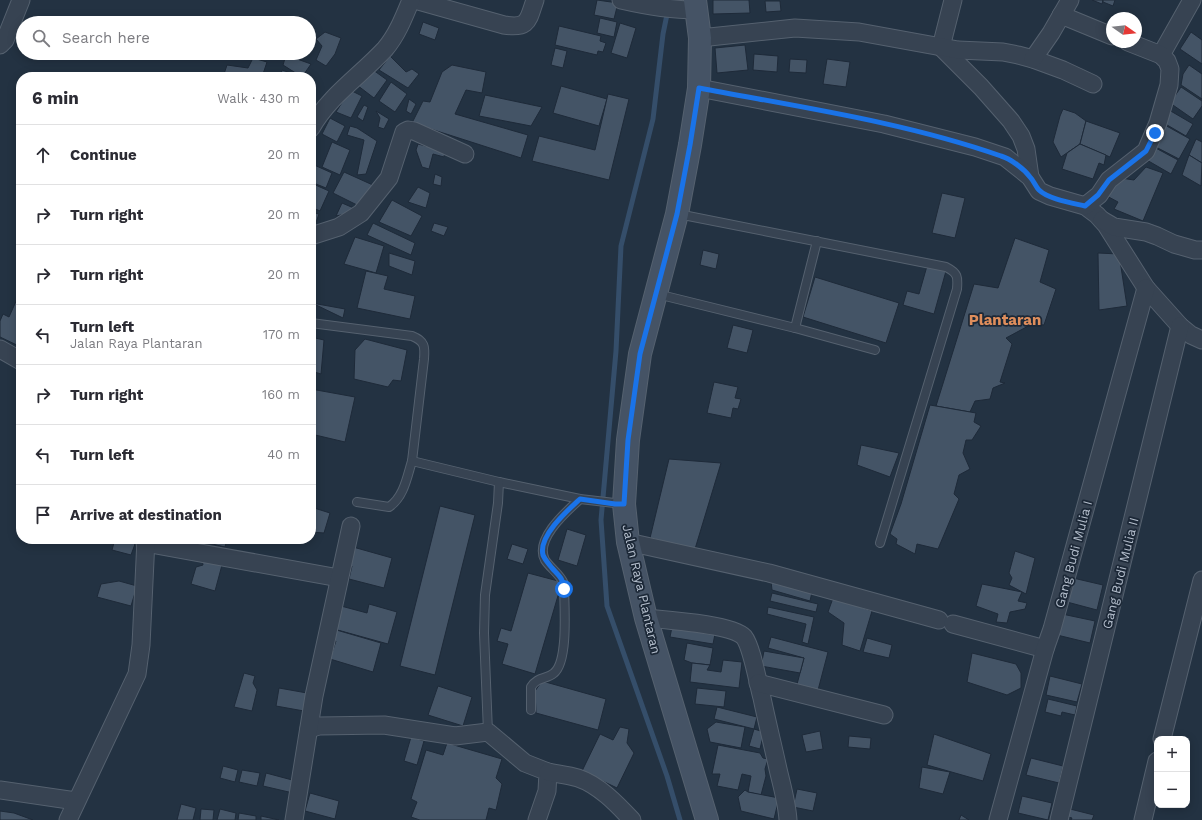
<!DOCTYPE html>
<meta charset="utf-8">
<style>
:root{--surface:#fff;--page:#f7f7f7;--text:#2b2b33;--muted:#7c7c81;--line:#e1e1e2}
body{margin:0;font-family:"Work Sans",sans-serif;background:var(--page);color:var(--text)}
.controls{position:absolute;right:12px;bottom:12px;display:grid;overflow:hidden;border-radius:8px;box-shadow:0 2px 10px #0003}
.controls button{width:36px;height:36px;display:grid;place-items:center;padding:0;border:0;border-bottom:1px solid var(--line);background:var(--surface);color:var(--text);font:20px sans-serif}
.compass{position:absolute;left:1106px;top:12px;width:36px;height:36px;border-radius:50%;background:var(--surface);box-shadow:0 2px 10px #0003;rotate:104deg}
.stop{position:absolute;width:12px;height:12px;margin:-9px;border:3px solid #1a73e8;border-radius:50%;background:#fff}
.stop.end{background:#1a73e8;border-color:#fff;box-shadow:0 1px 4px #0008}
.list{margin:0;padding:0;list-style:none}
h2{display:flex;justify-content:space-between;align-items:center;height:52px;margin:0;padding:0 16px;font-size:17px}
h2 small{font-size:13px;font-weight:400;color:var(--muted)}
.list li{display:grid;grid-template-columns:26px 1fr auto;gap:12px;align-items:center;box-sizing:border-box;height:60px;padding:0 16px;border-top:1px solid var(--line)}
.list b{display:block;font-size:15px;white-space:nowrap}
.list p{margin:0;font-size:13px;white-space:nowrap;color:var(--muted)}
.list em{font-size:13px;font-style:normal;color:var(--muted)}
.icon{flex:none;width:22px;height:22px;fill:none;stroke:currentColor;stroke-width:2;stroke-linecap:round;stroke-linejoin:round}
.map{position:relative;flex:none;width:1202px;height:820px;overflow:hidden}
.search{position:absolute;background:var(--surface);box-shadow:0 2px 10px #0003;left:16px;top:16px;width:300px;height:44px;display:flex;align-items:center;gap:10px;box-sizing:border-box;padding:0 14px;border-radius:22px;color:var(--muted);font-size:15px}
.panel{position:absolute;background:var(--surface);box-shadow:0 2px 10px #0003;left:16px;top:72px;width:300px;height:472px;border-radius:16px}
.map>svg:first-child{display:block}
</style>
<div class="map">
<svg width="1202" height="820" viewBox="0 0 1202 820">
<rect width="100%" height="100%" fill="#233242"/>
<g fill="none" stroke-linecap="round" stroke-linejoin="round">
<polyline stroke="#354e6a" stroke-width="5" points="670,0 663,34 653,119 621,246 616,351 601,520 607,606 667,776 680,820"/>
</g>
<g fill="#445466" stroke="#1e2a39">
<polygon points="597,0 618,3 614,19 594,15"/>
<polygon points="713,0 749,0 750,13 713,14"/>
<polygon points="1092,0 1103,0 1102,4"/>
<polygon points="1103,0 1115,0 1113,6 1103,2"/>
<polygon points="765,1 780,1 781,11 766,12"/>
<polygon points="600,18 617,22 614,37 597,33"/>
<polygon points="423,22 439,28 435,40 419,34"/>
<polygon points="620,23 636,28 627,58 611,53"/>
<polygon points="559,26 601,36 600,41 606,43 603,52 598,51 597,55 555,45"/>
<polygon points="325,32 341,38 335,54 326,66 316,60 322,46 316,39"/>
<polygon points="1191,32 1202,40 1202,64 1180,49"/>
<polygon points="745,45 748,70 717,73 715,48"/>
<polygon points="555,48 567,51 563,68 551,65"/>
<polygon points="754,54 778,56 777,72 753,70"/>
<polygon points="286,55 311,64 302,77 283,65"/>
<polygon points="390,56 406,72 412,69 419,74 408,88 379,70"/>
<polygon points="253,58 267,62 262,77 223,77 227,65 248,68"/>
<polygon points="790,59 807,60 806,73 789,72"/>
<polygon points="827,59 850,62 846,87 823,84"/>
<polygon points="452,65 486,72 482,93 466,90 455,114 528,135 521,158 412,123 423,101 430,102 442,72"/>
<polygon points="1189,65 1202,74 1202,99 1181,85 1183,74"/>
<polygon points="369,67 387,80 374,98 353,82"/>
<polygon points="282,70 302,77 280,77"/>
<polygon points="391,82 407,94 395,112 379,101"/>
<polygon points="561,86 607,99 599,126 553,113"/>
<polygon points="1181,87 1202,101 1202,106 1193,119 1170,103"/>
<polygon points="350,90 362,96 351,118 336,112"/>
<polygon points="608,94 629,99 609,180 532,161 539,136 595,150"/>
<polygon points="485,95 542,107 531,126 479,116"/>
<polygon points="409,99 416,104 411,114 406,111"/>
<polygon points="364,105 368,107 363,121 357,117"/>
<polygon points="1063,109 1075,113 1086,121 1080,144 1061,157 1053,142 1060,116"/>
<polygon points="1169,110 1193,124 1186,136 1162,122"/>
<polygon points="376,111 389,119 384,129 378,127 380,118"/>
<polygon points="330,118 345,126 337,142 322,134"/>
<polygon points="1086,121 1120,133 1110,157 1080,144"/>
<polygon points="1163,124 1190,139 1179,159 1152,145"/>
<polygon points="350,126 357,128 377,141 366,174 357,175 364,140 347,135"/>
<polygon points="1196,139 1202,142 1202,163 1189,155"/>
<polygon points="332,142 350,150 340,175 322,167"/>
<polygon points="418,144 445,151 444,157 433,154 429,169 422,167 416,150"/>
<polygon points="1080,144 1106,155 1104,165 1099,163 1093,179 1062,169 1067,153"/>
<polygon points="1152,146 1178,160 1171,174 1145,159"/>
<polygon points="1189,155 1202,163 1201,186 1182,175"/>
<polygon points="312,164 332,173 326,188 311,182 311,167"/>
<polygon points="1146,167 1163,173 1143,221 1114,209 1118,202 1105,195 1114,177 1134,180"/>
<polygon points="344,172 375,186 363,208 333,193"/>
<polygon points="435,174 442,177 441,186 433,184"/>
<polygon points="311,183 329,191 320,211 311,207"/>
<polygon points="418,187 430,193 426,208 408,202"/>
<polygon points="942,193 965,198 955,238 932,233"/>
<polygon points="392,200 422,216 411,236 379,222"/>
<polygon points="342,203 356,209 350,213 336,216"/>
<polygon points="311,212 319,214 313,231 311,230"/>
<polygon points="373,223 415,243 411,255 367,235"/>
<polygon points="434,223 448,227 444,236 431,231"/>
<polygon points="355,237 384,246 376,273 344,264"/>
<polygon points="1015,238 1049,250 1040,282 1056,289 1044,325 1032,324 1006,338 1012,344 1000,382 1005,383 993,388 990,399 975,401 970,412 936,406 974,284 998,288"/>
<polygon points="703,250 719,254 716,269 700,265"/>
<polygon points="389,253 415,261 412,275 389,266"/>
<polygon points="1098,253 1119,254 1127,306 1099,310"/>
<polygon points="311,254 313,254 313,270 311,269"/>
<polygon points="927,266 946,271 934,314 903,305 907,291 919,294"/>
<polygon points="366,271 388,276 384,289 415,296 410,319 357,308"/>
<polygon points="815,277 899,303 886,343 803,317"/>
<polygon points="17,299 21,301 21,347 0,337 0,321 3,314 9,317"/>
<polygon points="312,303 345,309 343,318"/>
<polygon points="733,325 753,330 747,353 727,348"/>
<polygon points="311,337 324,340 321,374 311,371"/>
<polygon points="365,339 407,350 401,381 393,380 388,387 354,379 355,350"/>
<polygon points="714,382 738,387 735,398 741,399 738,409 733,408 731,418 707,413"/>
<polygon points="311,389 355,397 345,442 311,434"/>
<polygon points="930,405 976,413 974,422 981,426 972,440 966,440 963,453 970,469 959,475 954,494 959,499 938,549 917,544 915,554 896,544 897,539 890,534 901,504"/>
<polygon points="861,445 899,453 890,477 857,465"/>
<polygon points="669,459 721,463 695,549 650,538"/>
<polygon points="440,506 475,515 435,675 400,666"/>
<polygon points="311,507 330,513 324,533 311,532"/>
<polygon points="567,529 586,535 577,566 558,560"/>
<polygon points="115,539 120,539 135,544 131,555 112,550"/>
<polygon points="205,539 227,539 225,547 204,542"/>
<polygon points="512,544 528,549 523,564 507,559"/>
<polygon points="353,547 392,558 384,588 349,579 352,566 348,565"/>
<polygon points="1015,551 1035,558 1026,594 1009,585 1012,578 1009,573"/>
<polygon points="202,559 222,565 215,591 191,584 196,567 203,565"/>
<polygon points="528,573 562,582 535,674 502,664 508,644 497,641 501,628 511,631"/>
<polygon points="1073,578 1103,585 1097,610 1067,602"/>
<polygon points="119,581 137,586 131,606 97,597 101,584"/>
<polygon points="771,581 812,592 810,601 772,590"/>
<polygon points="982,584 1022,592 1018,601 1027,603 1025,609 1010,612 1007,623 996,622 998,614 976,606"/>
<polygon points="772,593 818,604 816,612 770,601"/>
<polygon points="833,598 872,611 860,651 842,645 844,623 828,612"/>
<polygon points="369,604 397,612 388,644 334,629 341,606 367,613"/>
<polygon points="768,607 814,617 808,644 802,642 806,624 767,614"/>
<polygon points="1062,614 1095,621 1090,643 1057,635"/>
<polygon points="673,622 716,629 713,644 670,637"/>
<polygon points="333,629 381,643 373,672 330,659 336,641 330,640"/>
<polygon points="771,637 828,652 817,694 796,688 804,658 768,648"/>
<polygon points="867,638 892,645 889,658 863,652"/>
<polygon points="687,643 713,648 710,665 692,663 684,660"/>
<polygon points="764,651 804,658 800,673 761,666"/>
<polygon points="972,653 1016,664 1021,673 1021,688 1007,695 967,682"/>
<polygon points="723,660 742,662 739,688 690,682 692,663 710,665 707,670 721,672"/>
<polygon points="244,673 255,676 253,683 257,690 252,711 234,707"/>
<polygon points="1050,676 1082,684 1077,702 1046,695"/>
<polygon points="542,681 606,699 598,730 536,713 535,691"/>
<polygon points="438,686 472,697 463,726 428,715"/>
<polygon points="279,688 307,693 304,711 276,706"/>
<polygon points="697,688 726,691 724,707 695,704"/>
<polygon points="1048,699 1077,706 1075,715 1062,712 1061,716 1045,712"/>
<polygon points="717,707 757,717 754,729 714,719"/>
<polygon points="716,722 745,727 741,748 710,742 707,729"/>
<polygon points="620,727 629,729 627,743 634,753 617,788 582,771 600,734 613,740"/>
<polygon points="754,729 764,732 760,749 749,746"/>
<polygon points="820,731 823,749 806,752 802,735"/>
<polygon points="934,734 991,754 983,781 927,765"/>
<polygon points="849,736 871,738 870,749 848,747"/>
<polygon points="411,737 424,741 417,765 404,761"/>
<polygon points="447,743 502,759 496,778 502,784 496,810 489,808 486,820 420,820 411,817 417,802 411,799 426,750 443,755"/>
<polygon points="718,745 760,753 763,758 768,759 765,769 766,776 761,795 748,792 751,776 742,774 738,790 717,786 720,774 712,774"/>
<polygon points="1031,758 1063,766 1059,783 1026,775"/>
<polygon points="223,766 238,770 235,782 220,778"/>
<polygon points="922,767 950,772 943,794 919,788"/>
<polygon points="242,770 260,773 257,786 239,782"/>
<polygon points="266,773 296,781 293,793 263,786"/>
<polygon points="797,789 817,793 813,811 793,807"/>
<polygon points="745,790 748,792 779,798 774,819 741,811 738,797"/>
<polygon points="310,793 339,801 335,819 305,811"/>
<polygon points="1022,796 1052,803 1048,820 1018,813"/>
<polygon points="181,804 196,808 193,820 177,820"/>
<polygon points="1066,808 1094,815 1092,820 1071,820 1072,818 1064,816"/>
<polygon points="201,809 214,810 213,820 200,820"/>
<polygon points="220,809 236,813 235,820 217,820"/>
<polygon points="0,811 14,813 33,820 0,820"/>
<polygon points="239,813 256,816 256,820 238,820"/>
<polygon points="961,815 969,820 959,820"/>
<polygon points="261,816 279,820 261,820"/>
</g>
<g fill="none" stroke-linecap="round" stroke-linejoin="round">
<g stroke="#55616f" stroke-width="10">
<g id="service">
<path d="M678,214L946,267C958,273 958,277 957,289L880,543"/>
<polyline points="657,294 795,328 817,241"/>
<path d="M311,323L412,336C425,341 425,347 424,359L412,461"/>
<polyline points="795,328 875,350"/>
<path d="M357,502L389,507C404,497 407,477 412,461L499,482L580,499L623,504"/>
<path d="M531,710V687C538,676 546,680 554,673C569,661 564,603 564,584C561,575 550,568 545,560C534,539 567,511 580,499"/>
<polyline points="488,732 484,633 485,595 498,503 499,482"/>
</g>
</g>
<g stroke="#55616f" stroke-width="19">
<g id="minor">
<path d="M415,0L504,25C529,29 528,20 535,0"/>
<path d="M621,0C647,6 669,10 696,10"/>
<polyline points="953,0 941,47 981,87 1011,121 1021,136 1026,149 1030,177"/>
<polyline points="1061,15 1112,36"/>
<polyline points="700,38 795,28 859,32 958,50 1003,52 1018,55 1033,59 1063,70 1093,84"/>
<polyline points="0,45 5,40 21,0"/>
<polyline points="1161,55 1192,0"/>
<polyline points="1033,59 1051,33 1070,0"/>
<polyline points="699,88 884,124 975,147 1005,157 1030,177 1039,191 1050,196 1085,206 1097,215 1106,225 1146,288 1180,326 1191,335 1202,340"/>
<path d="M311,128C329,96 360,76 385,49C397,35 404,17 411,0"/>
<polyline points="1085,206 1099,195 1109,180 1146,151 1158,123 1169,85 1170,69 1167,61 1161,55 1128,42"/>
<polyline points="1102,220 1114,227 1146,232 1157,236 1174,244 1195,250 1202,250"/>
<polyline points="311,236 339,227 361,213 389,178 404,132 408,130 414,131 465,154"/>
<polyline points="0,349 21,361"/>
<polyline points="628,542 769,573 939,620"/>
<polyline points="145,543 339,578"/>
<path d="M646,618C665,620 732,624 744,637C752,647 758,684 762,698C767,722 773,746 778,769C782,786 787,803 788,820"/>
<polyline points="953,624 1045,649"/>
<polyline points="758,683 884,715"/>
<polyline points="309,729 319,726 384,725 455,736 488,732 525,763 548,772 547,791 537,820"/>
<polyline points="1162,739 1202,580"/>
<path d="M548,772C558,774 569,775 578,778C599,785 617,804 632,820"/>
<polyline points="0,790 76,801"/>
<polyline points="68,820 137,674 141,645 146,539"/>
<polyline points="294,820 314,696 351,526"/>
<polyline points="998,820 1045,649 1052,629 1146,288"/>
<polyline points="1059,820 1180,326"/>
<polyline points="1143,820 1157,761"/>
</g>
</g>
<g stroke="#55616f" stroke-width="24">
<polyline id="secondary" points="695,0 700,38 699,88 690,145 677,214 640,354 628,440 624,504 628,542 646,618 707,820"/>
</g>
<use href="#service" stroke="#374352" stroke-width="8"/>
<use href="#minor" stroke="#374352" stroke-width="17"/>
<use href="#secondary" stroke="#455365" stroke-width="22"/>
</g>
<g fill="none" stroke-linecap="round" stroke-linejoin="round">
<path stroke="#1a73e8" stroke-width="5" d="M564,589C564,579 558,575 552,568C549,564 545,560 543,555C538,536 568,510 580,499L615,504H624L628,440L640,354L677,214L690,145L699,88C799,107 904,122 1001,156C1011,159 1024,169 1030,177C1034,181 1036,187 1039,190C1048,199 1072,203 1085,206L1098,195L1109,180L1146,151L1155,133"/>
</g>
<g text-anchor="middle" stroke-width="3.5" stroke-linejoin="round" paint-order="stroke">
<g font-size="13" fill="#b4becc" stroke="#1c2837">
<text transform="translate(1073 554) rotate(-75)" y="5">Gang Budi Mulia I</text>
<text transform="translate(1120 573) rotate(-76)" y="5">Gang Budi Mulia II</text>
<text transform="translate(642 589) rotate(77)" y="5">Jalan Raya Plantaran</text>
</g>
<g font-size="15" font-weight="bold" fill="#df8e5c" stroke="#1c2837">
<text x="1005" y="325">Plantaran</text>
</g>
</g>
</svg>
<div class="controls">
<button>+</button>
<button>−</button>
</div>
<svg class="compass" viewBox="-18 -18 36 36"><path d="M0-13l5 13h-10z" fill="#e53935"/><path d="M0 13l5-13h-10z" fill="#7c7c81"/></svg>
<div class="stop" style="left:564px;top:589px"></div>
<div class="stop end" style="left:1155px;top:133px"></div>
<div class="search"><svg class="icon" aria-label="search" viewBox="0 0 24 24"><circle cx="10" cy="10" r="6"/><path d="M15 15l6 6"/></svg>Search here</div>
<section class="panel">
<h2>6 min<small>Walk · 430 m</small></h2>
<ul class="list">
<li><svg class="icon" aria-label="ahead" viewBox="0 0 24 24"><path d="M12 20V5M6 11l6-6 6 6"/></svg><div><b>Continue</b></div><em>20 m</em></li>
<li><svg class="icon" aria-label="right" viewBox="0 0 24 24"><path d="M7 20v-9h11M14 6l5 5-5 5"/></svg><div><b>Turn right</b></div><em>20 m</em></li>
<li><svg class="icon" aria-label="right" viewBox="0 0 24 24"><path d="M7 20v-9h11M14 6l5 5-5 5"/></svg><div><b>Turn right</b></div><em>20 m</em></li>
<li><svg class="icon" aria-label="left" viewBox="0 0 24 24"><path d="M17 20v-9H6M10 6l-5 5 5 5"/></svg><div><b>Turn left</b><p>Jalan Raya Plantaran</p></div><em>170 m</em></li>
<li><svg class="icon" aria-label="right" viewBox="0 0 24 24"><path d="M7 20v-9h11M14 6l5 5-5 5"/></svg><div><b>Turn right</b></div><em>160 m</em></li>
<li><svg class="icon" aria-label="left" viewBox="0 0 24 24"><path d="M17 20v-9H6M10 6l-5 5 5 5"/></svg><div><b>Turn left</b></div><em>40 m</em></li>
<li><svg class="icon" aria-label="arrive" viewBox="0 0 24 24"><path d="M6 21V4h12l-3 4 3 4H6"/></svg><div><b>Arrive at destination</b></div></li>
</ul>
</section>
</div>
